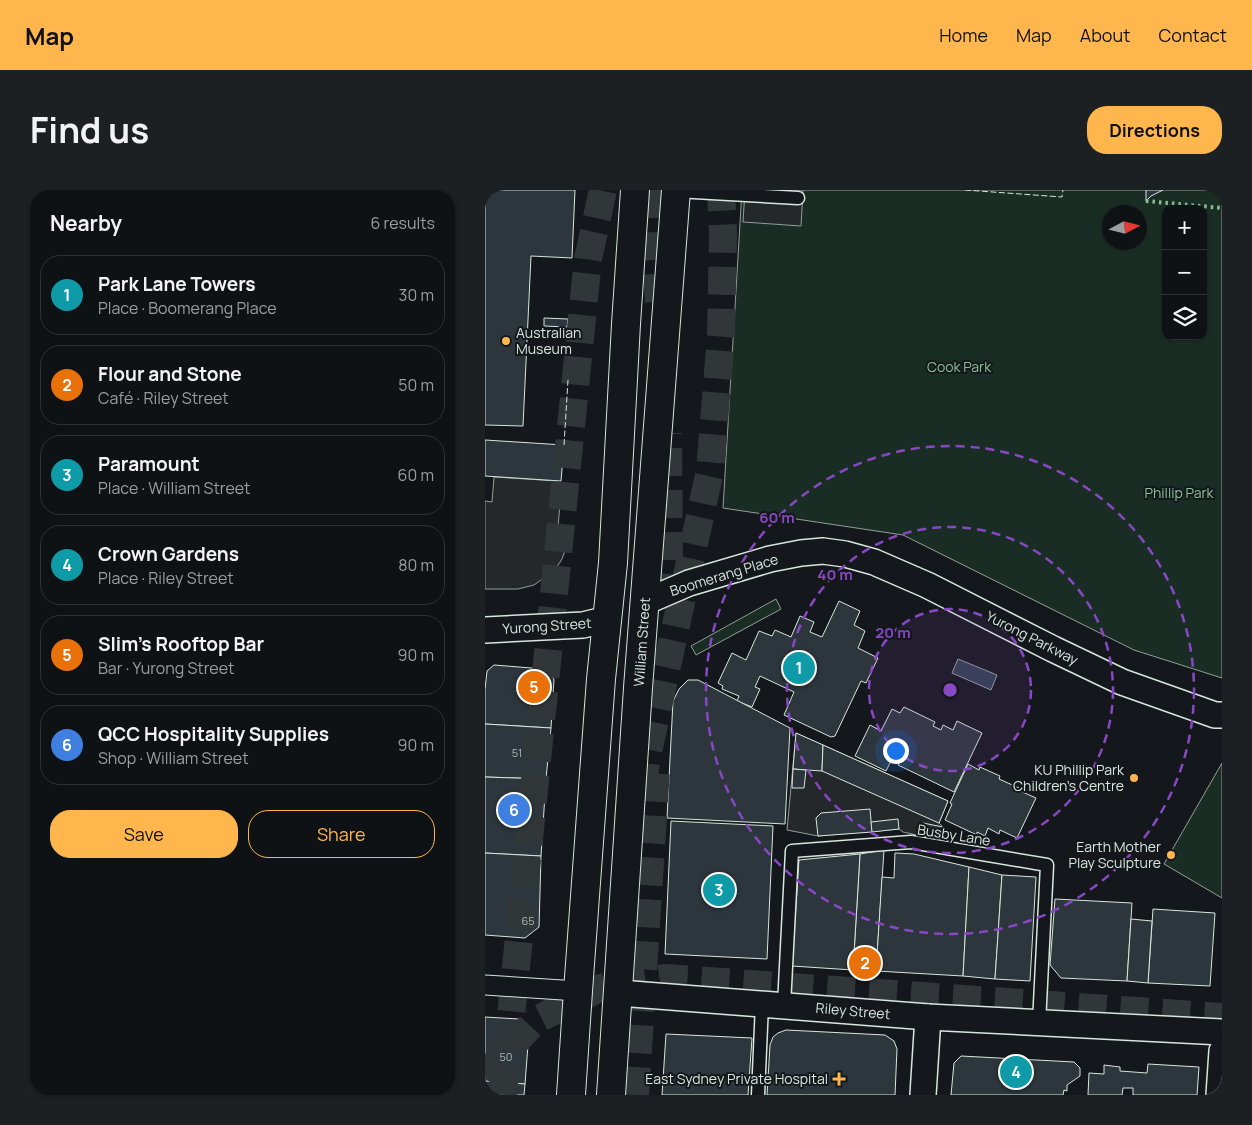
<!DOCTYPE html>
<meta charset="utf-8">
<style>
:root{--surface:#0f1215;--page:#1d2022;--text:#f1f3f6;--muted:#9b9ea0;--line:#2f3234;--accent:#ffb74d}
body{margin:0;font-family:Manrope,sans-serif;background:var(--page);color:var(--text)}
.controls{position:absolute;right:15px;top:15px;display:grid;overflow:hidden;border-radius:10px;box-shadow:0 1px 4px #0004}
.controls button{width:45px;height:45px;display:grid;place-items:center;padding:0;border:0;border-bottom:1px solid var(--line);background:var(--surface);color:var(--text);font:25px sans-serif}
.compass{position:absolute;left:617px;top:15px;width:45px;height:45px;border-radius:50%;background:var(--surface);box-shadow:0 1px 4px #0004;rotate:83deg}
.you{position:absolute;left:410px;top:560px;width:18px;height:18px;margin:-12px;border:4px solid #fff;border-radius:50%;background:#1a73e8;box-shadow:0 0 0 8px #1a73e833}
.badge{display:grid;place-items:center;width:32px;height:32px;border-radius:50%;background:var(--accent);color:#fff;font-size:16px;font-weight:700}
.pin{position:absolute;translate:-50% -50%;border:2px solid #fff;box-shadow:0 1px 5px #0006}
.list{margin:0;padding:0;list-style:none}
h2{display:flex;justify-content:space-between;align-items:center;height:65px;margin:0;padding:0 20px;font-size:21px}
h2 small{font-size:16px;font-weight:400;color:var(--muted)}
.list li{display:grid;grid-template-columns:32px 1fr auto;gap:15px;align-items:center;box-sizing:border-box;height:80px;margin:0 10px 10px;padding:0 10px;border:1px solid var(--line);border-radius:20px}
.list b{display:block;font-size:19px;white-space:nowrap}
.list p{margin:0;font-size:16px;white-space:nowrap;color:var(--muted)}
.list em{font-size:16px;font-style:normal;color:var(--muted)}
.actions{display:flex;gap:10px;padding:15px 20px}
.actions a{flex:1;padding:11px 0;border:1px solid var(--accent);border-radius:20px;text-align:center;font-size:18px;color:var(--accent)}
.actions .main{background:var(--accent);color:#111}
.icon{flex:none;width:28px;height:28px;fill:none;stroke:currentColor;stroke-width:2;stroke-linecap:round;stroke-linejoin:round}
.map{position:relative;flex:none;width:737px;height:905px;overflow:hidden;border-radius:20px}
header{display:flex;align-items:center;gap:30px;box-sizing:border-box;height:70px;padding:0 25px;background:var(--accent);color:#111}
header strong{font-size:24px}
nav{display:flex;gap:28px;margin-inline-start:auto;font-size:18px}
.intro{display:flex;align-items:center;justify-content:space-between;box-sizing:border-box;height:120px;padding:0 30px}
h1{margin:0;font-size:35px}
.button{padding:12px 22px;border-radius:20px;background:var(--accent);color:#111;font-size:18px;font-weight:700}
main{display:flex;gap:30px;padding:0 30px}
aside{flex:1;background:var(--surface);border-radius:20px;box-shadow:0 1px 4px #0004}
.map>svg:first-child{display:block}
</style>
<header>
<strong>Map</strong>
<nav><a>Home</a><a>Map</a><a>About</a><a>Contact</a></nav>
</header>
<div class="intro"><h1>Find us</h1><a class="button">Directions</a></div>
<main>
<aside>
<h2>Nearby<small>6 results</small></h2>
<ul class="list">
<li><span class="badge" style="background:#0f9aa8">1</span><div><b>Park Lane Towers</b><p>Place · Boomerang Place</p></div><em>30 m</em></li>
<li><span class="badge" style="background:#e8710a">2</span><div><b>Flour and Stone</b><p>Café · Riley Street</p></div><em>50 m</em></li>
<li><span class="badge" style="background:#0f9aa8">3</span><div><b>Paramount</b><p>Place · William Street</p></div><em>60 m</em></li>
<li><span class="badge" style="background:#0f9aa8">4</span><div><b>Crown Gardens</b><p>Place · Riley Street</p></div><em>80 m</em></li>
<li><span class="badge" style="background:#e8710a">5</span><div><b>Slim's Rooftop Bar</b><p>Bar · Yurong Street</p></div><em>90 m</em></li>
<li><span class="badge" style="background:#3f7fe0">6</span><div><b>QCC Hospitality Supplies</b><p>Shop · William Street</p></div><em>90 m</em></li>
</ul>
<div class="actions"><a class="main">Save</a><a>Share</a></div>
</aside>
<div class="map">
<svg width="737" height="905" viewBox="0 0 737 905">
<rect width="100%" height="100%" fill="#14181c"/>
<g fill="#1a2d24" stroke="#939e99" fill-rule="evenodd">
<path d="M257,0H737V488L649,460L418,345L238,318ZM681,19H718V146H681ZM624,22H654V52H624Z"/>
<polygon points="291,409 296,419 211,465 206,456"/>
<polygon points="737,573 737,708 679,674"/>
</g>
<g fill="#24282b" stroke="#939e99">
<polygon points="260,0 318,0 316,36 258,32"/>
<polygon points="9,287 72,291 70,314 75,315 73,336 83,337 81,358 77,369 70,380 49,395 33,399 0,399 0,311 7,312"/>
<polygon points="311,543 463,611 454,633 458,637 455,650 418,642 414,639 333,646 302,640"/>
</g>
<polygon fill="#2f3f4d" stroke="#939e99" points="473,469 512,485 506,500 467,483"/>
<g fill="#2c363c" stroke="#d8e6dc">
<polygon points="0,0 90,0 87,68 46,66 38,236 0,235"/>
<polygon points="661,0 678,0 666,6 661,11"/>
<polygon points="59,128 83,129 82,137 59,136"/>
<polygon points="0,250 79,255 76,291 0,286"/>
<polygon points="71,339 80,340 78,360 69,359"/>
<polygon points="354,411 375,421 369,435 380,441 373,458 393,468 381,493 376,491 350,546 346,547 299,525 309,502 275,486 270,497 275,499 267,517 252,511 254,506 237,499 238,496 233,493 247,463 261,470 274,441 287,446 290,440 306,447 315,426 329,432 325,442 337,447"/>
<polygon points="9,475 59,479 69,489 66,538 0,534 0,500 2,481"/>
<polygon points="203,490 213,490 305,538 300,634 182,628 188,511 194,499"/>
<polygon points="419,517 450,532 448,536 456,540 458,535 468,540 472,531 497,543 469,602 413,575 419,562 412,559 401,581 370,566 385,535 396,541 407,519 415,523"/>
<polygon points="0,534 66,538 61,589 0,587"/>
<polygon points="311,543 338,555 337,581 308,579"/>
<polygon points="338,555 463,611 454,633 337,581"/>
<polygon points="483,574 494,580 495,577 515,586 514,589 534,598 533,600 551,608 532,648 515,640 514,644 503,638 500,646 492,642 492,645 460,630 467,614 465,613"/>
<polygon points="308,579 321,580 319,598 307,598"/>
<polygon points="0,587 61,589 56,666 0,663"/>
<polygon points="385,619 387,642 333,646 331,628 336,623"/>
<polygon points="413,629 414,639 387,642 386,632"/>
<polygon points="186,631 288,636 282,769 180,764"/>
<polygon points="438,633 458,637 455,650 435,645"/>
<polygon points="399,660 391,781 368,780 375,664"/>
<polygon points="0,663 56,666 54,737 40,748 0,745"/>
<polygon points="410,663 429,664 484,677 478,786 391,781 397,687 409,688"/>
<polygon points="375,664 368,780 307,776 314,670"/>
<polygon points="484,677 517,685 510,789 478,786"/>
<polygon points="517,685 551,687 545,791 510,789"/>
<polygon points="570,709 647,713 642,791 576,788 565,775"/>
<polygon points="668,719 730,723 725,796 663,793"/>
<polygon points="646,729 667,731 663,793 642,791"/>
<polygon points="0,827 34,829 44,842 40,894 0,891"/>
<polygon points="301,840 400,845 409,851 412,859 410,905 282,905 285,855 288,847 293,843"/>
<polygon points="181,844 267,848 263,905 177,905"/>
<polygon points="476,866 589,872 595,878 595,886 582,895 582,901 579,900 578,905 466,905 469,873"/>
<polygon points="663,874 714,877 712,905 648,905 648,898 638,898 637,905 603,905 604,883 619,884 619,875 635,877 635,881 662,883"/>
<polygon points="0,891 40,894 39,905 0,905"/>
</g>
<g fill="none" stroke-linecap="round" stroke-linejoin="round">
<g stroke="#313739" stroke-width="28" stroke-dasharray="28 14" stroke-linecap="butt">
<polyline points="166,0 174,112"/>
<polyline points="182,412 184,375 183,243"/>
<polyline points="157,601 161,571 225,281 236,146 238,43 236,0"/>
<polyline points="0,889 8,876 51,830 115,798 180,788 737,827"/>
<polyline points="18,905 103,69 118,0"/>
<polyline points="150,905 171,580"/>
</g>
<g stroke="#d8e6dc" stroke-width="15">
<g id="service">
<polyline points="191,1 313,8"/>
<polyline points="299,815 307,661 426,652 562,675 554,833"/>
<polyline points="273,905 277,814"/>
</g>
</g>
<g stroke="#d8e6dc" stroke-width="21">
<polyline id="pedestrian" points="0,795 93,801"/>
</g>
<g stroke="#d8e6dc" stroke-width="28">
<g id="minor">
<polyline points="160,412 204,393 285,369 316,363 338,361 360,364 389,372 442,395 568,459 637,492 730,525 737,525"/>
<polyline points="0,440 98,435 123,429"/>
<polyline points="134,803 443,827 737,842"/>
<polyline points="438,905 443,827"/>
<polyline points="734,905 737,861"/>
</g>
</g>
<g stroke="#d8e6dc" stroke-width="30">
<g id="secondary">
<polyline points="86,905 93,801 116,489 128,373 141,134 150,0"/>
<polyline points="126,905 153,498 191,0"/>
</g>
</g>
<use href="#service" stroke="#14181c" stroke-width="12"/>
<use href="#pedestrian" stroke="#14181c" stroke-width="19"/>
<use href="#minor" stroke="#14181c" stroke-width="25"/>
<use href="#secondary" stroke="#14181c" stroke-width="28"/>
<polyline stroke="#8ac095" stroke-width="4" stroke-dasharray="2.5 4" stroke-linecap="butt" points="661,11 737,18"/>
<g stroke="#d8e6dc" stroke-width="1" stroke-dasharray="6 2.5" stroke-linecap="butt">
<polyline points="480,0 577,7 578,0"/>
<polyline points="79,255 83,190"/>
</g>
</g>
<circle cx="465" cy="500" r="81" fill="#8948c3" fill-opacity=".12"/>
<g fill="none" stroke="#8948c3" stroke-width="2.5" stroke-dasharray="9 6">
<circle cx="465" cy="500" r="81"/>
<circle cx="465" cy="500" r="163"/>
<circle cx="465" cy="500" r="244"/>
</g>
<g fill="#ffb74d" stroke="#14181c" stroke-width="2">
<circle cx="21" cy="151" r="5"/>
<circle cx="649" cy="588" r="5"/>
<circle cx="686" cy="665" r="5"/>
<path d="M351.5 881.5h5v5h5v5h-5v5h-5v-5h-5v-5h5z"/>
</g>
<g text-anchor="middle" stroke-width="4" stroke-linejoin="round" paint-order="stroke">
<g font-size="11" fill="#adbab4">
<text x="32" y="567">51</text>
<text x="43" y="735">65</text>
<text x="21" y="871">50</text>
</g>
<g font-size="14" fill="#d8e6dc" stroke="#14181c" text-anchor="end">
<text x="31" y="148" text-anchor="start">Australian<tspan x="31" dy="16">Museum</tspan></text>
<text x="639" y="585">KU Phillip Park<tspan x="639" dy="16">Children’s Centre</tspan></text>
<text x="676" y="662">Earth Mother<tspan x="676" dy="16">Play Sculpture</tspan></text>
<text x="343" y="894">East Sydney Private Hospital</text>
</g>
<g font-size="14" fill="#8ac095" stroke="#14181c">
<text x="474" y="182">Cook Park</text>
<text x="694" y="308">Phillip Park</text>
</g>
<g font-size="14" fill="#d8e6dc" stroke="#14181c">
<text transform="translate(239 385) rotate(-17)" y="5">Boomerang Place</text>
<text transform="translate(62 436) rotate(-4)" y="5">Yurong Street</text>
<text transform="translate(547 448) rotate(27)" y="5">Yurong Parkway</text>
<text transform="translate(157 452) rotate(-86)" y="5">William Street</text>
<text transform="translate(469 645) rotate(9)" y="5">Busby Lane</text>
<text transform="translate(368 821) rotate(5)" y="5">Riley Street</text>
</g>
</g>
<circle cx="465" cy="500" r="8" fill="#8948c3" stroke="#14181c" stroke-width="2.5"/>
<g font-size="15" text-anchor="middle" font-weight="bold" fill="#8948c3" stroke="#14181c" stroke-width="4" stroke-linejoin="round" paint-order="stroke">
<text x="292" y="333">60 m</text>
<text x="350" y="390">40 m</text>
<text x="408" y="448">20 m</text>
</g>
</svg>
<div class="controls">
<button>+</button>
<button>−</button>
<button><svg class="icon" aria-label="layers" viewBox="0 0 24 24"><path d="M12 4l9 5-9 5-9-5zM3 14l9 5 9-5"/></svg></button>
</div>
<svg class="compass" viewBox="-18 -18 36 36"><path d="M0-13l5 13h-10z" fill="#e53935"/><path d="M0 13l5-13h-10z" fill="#9b9ea0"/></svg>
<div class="you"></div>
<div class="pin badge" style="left:314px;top:478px;background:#0f9aa8">1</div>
<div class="pin badge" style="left:380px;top:773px;background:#e8710a">2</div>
<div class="pin badge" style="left:234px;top:700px;background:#0f9aa8">3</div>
<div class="pin badge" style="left:531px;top:882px;background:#0f9aa8">4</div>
<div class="pin badge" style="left:49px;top:497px;background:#e8710a">5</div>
<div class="pin badge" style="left:29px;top:620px;background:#3f7fe0">6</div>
</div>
</main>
